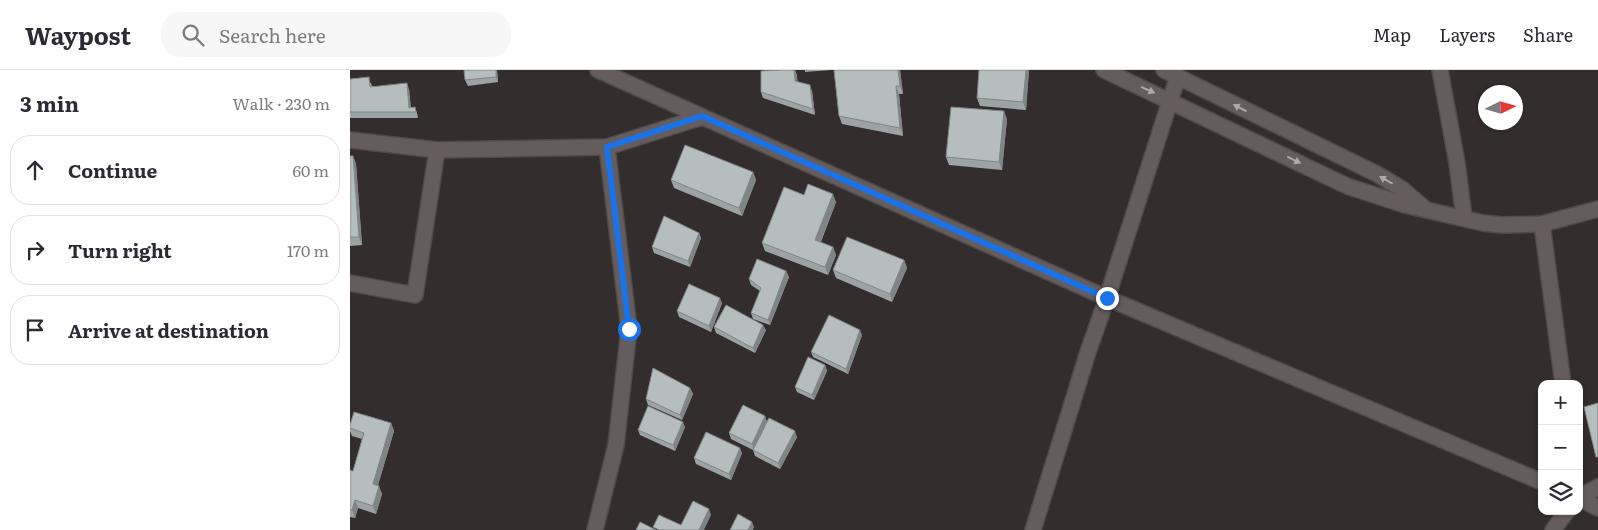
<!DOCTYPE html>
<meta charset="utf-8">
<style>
:root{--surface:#fff;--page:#f7f7f7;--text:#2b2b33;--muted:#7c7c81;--line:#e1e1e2}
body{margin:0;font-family:Literata,serif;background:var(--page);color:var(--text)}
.controls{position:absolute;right:15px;bottom:15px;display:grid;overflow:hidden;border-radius:10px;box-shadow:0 1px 4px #0004}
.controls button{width:45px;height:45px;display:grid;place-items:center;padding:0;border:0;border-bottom:1px solid var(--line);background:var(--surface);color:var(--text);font:25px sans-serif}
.compass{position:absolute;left:1128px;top:15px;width:45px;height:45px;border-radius:50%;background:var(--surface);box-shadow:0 1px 4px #0004;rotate:85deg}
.stop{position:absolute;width:15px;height:15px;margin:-11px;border:4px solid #1a73e8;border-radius:50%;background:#fff}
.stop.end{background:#1a73e8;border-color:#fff;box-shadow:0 1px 5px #0008}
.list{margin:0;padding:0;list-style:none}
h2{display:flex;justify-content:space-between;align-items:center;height:65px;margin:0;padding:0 20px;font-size:21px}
h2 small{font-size:16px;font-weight:400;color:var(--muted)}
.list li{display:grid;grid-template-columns:32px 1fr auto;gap:15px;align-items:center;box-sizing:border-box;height:70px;margin:0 10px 10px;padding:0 10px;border:1px solid var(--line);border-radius:20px}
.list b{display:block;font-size:19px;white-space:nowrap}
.list em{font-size:16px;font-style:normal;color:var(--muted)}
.icon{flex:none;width:28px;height:28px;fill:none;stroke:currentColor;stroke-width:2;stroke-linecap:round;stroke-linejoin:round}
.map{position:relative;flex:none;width:1248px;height:460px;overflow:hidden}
header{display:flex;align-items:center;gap:30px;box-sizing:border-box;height:70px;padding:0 25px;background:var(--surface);border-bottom:1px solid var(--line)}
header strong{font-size:24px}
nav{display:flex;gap:28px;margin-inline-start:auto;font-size:18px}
.search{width:350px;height:45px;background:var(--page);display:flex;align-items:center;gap:12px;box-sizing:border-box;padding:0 18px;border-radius:20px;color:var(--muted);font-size:19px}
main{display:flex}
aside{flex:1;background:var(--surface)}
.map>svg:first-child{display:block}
</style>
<header>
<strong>Waypost</strong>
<div class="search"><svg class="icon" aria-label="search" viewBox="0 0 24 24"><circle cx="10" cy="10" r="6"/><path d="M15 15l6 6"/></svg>Search here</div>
<nav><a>Map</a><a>Layers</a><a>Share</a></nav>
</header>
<main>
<aside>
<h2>3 min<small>Walk · 230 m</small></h2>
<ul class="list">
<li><svg class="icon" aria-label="ahead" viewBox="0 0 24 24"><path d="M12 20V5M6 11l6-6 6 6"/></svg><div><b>Continue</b></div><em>60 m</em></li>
<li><svg class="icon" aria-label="right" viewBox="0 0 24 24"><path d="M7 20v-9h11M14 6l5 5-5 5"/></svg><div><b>Turn right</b></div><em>170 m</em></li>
<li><svg class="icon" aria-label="arrive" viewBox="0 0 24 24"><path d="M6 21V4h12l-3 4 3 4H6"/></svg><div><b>Arrive at destination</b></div></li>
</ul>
</aside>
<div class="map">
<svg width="1248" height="460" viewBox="0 0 1248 460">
<rect width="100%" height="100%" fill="#332d2d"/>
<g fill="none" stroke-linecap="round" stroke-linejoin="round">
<g stroke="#504a4a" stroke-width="18">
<g id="minor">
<polyline points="248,0 757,228 1192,412"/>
<polyline points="1090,0 1107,93 1114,148"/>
<polyline points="0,70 87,80 257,77 352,47"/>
<polyline points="1192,154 1213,314"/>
<polyline points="0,213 65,225 87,80"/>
<polyline points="1229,427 1248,417"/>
<polyline points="1229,428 1248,438"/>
<polyline points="245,460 266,375 279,259 257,77"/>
<polyline points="683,460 738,282 757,228 828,6"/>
<polyline points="1203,460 1217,441"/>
</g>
</g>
<g stroke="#504a4a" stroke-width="18">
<g id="tertiary">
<polyline points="754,0 997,116 1055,135 1133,153 1152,155 1192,154 1248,139"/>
<polyline points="814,0 1027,104 1052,119 1074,138"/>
</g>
</g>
<use href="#minor" stroke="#655d5d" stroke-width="15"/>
<use href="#tertiary" stroke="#655d5d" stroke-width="15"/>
</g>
<g fill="#9ca3a3">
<polygon points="147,0 148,12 118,16 115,10"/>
<polygon points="445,0 447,5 447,11 462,21 465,45 413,28 411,22"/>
<polygon points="455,0 481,0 455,2"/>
<polygon points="484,0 550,0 553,24 549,24 553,66 492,54 489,46"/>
<polygon points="679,0 676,40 630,36 627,28"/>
<polygon points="0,9 21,13 22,16 59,19 61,38 65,37 67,43 68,48 0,48"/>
<polygon points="657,49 652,100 599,95 596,87"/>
<polygon points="0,86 3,86 6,94 12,175 0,176"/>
<polygon points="403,102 406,110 392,146 324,118 321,110"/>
<polygon points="454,125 486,132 471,172 483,177 486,185 478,205 415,181 412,173"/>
<polygon points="349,163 351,168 340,197 304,183 302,177"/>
<polygon points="554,190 557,198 542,232 486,208 483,200"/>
<polygon points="436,201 439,207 420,255 403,249 401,243 410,221 401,215 399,209"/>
<polygon points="372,233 361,262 329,247 327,241"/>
<polygon points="364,257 416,260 405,283 366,263"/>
<polygon points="512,265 498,304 463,287 461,282"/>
<polygon points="475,295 477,301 464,330 447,322 445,317"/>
<polygon points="340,318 343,324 332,350 298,335 296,329"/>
<polygon points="415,346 417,352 447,367 430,399 405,386 403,380 381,369 379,363"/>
<polygon points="41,353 44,361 28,415 32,424 26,444 8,438 5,448 0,447 0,400 3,401 12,369 2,366 0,361 0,355"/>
<polygon points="335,357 325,381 290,365 288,360"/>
<polygon points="392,383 381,410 346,394 344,388"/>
</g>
<g fill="#7f8584">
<polygon points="146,0 147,0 148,12 146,7"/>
<polygon points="444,0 447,5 448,17 445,11"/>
<polygon points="548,0 550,0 553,24 550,16"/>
<polygon points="676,0 679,0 676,40 673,32"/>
<polygon points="57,13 59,19 61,44 59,38"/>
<polygon points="460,15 462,21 465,45 463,39"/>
<polygon points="546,16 549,24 553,66 550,58"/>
<polygon points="654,41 657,49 652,100 649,92"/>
<polygon points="3,86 6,94 12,175 9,167"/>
<polygon points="403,102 406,110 392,146 389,138"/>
<polygon points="483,124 486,132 468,178 465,170"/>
<polygon points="349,163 351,168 340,197 338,191"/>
<polygon points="483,177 486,185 478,205 475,197"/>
<polygon points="554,190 557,198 542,232 540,224"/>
<polygon points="436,201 439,207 420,255 418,250"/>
<polygon points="370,228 372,233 361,262 359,256"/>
<polygon points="413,255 416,260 405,283 403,278"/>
<polygon points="510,260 512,265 498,304 496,299"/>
<polygon points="475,295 477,301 464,330 462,325"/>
<polygon points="340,318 343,324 332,350 330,345"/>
<polygon points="415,346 417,352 404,380 402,374"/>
<polygon points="333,352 335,357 325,381 323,375"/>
<polygon points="41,353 44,361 26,422 23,414"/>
<polygon points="445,361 447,367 430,399 428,393"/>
<polygon points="390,378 392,383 381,410 379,404"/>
<polygon points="29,416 32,424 26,444 23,436"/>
<polygon points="5,430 8,438 5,448 2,440"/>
<polygon points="359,439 361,445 354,460 349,460"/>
<polygon points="402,452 404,457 403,460 398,460"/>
</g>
<g fill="#b5bebd" stroke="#7f8584">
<polygon points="114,0 146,0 146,7 115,10"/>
<polygon points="430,0 444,0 445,11 460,15 463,39 411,22 411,1"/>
<polygon points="484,0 548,0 550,16 546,16 550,58 489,46"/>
<polygon points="629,0 676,0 673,32 627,28"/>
<polygon points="19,7 20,17 57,13 59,38 65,37 66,42 0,42 0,9"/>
<polygon points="601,37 654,41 649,92 596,87"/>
<polygon points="335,75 403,102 389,138 321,110"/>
<polygon points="0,86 3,86 9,167 0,167"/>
<polygon points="458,114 483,124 465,170 483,177 475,197 412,173 434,117 454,125"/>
<polygon points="314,146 349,163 338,191 302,177"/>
<polygon points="497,167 554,190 540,224 483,200"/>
<polygon points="407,189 436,201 418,250 401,243 411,218 399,209"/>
<polygon points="339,214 370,228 359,256 327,241"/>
<polygon points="376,235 413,255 403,278 364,257"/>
<polygon points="479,245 510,260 496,299 461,282"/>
<polygon points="458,287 475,295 462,325 445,317"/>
<polygon points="303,298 340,318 330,345 296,329"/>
<polygon points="1248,333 1248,387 1246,387 1234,337"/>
<polygon points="393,335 415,346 402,374 379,363"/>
<polygon points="298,336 333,352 323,375 288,360"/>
<polygon points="4,342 41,353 23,414 29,416 23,436 5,430 2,440 0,440 0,400 3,401 14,363 0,358 0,355"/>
<polygon points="419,348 445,361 428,393 403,380"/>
<polygon points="356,362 390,378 379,404 344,388"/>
<polygon points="343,431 359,439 349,460 309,460 303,457 309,445 331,455"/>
<polygon points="388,444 402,452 398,460 380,460"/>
<polygon points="290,452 306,460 286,460"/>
</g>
<defs><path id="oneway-solid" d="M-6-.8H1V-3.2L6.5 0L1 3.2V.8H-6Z" transform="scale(1.25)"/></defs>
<g fill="#aea8a7">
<use href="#oneway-solid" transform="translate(798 20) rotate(24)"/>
<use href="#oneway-solid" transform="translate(890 38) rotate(-153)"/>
<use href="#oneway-solid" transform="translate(944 90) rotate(26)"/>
<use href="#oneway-solid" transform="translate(1036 110) rotate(-151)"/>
</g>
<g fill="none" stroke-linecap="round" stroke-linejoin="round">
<polyline stroke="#1a73e8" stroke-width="6" points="279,259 257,77 352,46 757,228"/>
</g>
</svg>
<div class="controls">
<button>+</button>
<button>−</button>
<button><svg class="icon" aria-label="layers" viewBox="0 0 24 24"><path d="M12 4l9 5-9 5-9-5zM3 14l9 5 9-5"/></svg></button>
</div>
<svg class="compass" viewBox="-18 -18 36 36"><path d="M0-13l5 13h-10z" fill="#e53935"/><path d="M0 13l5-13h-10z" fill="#7c7c81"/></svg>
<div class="stop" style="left:279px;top:259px"></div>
<div class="stop end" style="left:757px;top:228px"></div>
</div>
</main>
